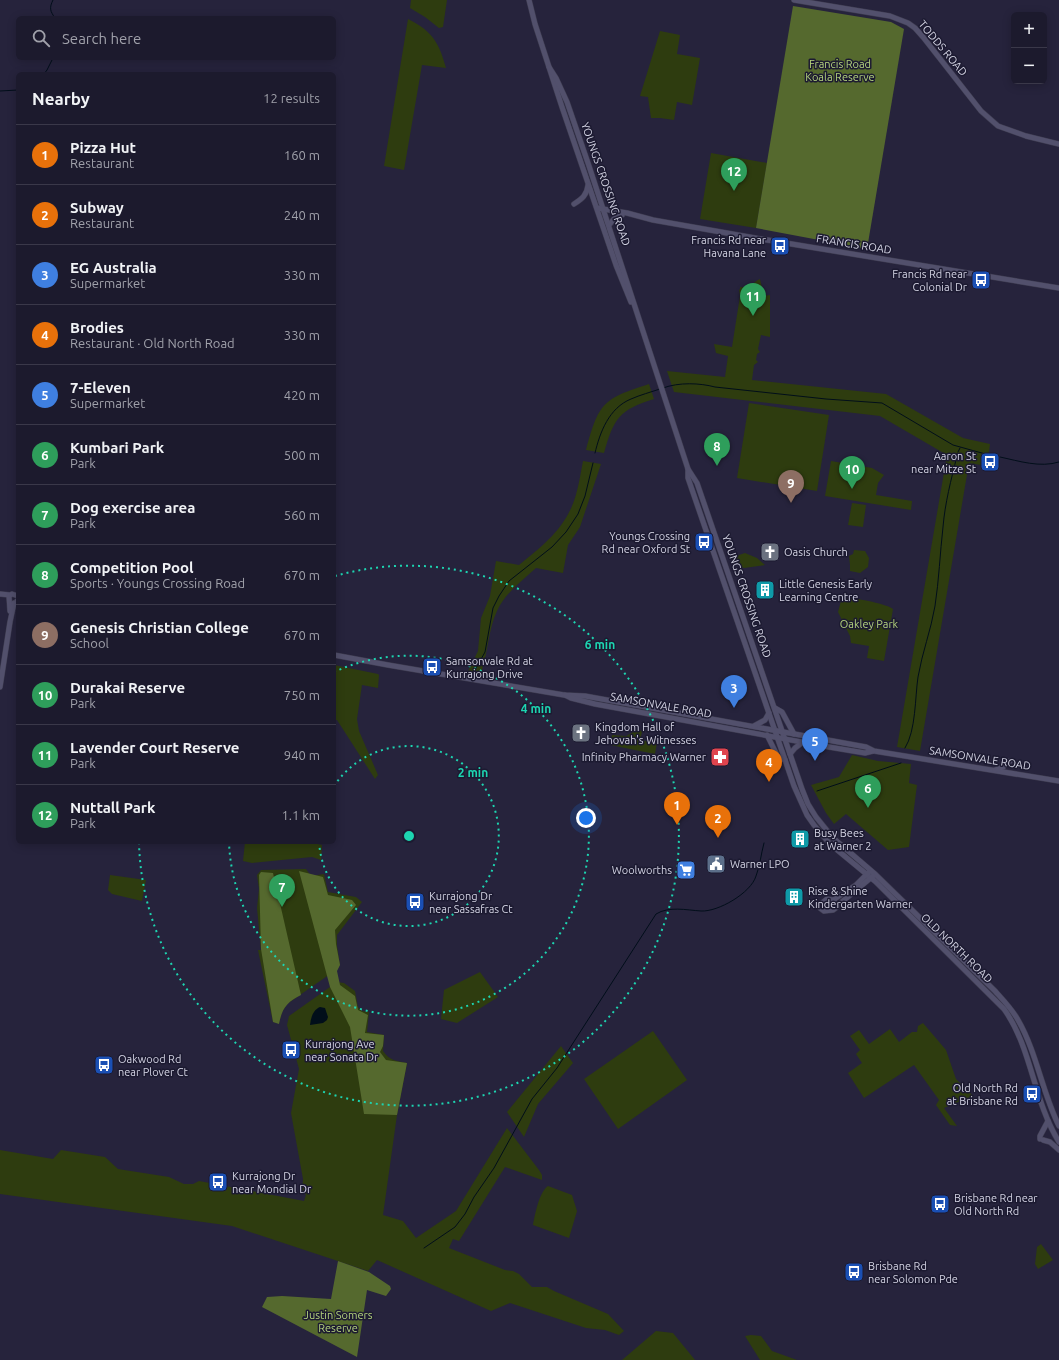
<!DOCTYPE html>
<meta charset="utf-8">
<style>
:root{--surface:#1c1a2d;--page:#292739;--text:#f1f3f6;--muted:#a0a1aa;--line:#3a3849;--accent:#1dd5b1}
body{margin:0;font-family:Ubuntu,sans-serif;background:var(--page);color:var(--text)}
.controls{position:absolute;right:12px;top:12px;display:grid;overflow:hidden;border-radius:6px;box-shadow:0 2px 10px #0003}
.controls button{width:36px;height:36px;display:grid;place-items:center;padding:0;border:0;border-bottom:1px solid var(--line);background:var(--surface);color:var(--text);font:20px sans-serif}
.you{position:absolute;left:586px;top:818px;width:14px;height:14px;margin:-10px;border:3px solid #fff;border-radius:50%;background:#1a73e8;box-shadow:0 0 0 6px #1a73e833}
.badge{display:grid;place-items:center;width:26px;height:26px;border-radius:50%;background:var(--accent);color:#fff;font-size:13px;font-weight:700}
.pin{position:absolute;translate:-50% -33px;filter:drop-shadow(0 1px 2px #0008)}
.pin::after{content:'';position:absolute;top:21px;width:14px;height:12px;background:inherit;clip-path:polygon(0 0,100% 0,50% 100%)}
.list{margin:0;padding:0;list-style:none}
h2{display:flex;justify-content:space-between;align-items:center;height:52px;margin:0;padding:0 16px;font-size:17px}
h2 small{font-size:13px;font-weight:400;color:var(--muted)}
.list li{display:grid;grid-template-columns:26px 1fr auto;gap:12px;align-items:center;box-sizing:border-box;height:60px;padding:0 16px;border-top:1px solid var(--line)}
.list b{display:block;font-size:15px;white-space:nowrap}
.list p{margin:0;font-size:13px;white-space:nowrap;color:var(--muted)}
.list em{font-size:13px;font-style:normal;color:var(--muted)}
.icon{flex:none;width:22px;height:22px;fill:none;stroke:currentColor;stroke-width:2;stroke-linecap:round;stroke-linejoin:round}
.map{position:relative;flex:none;width:1059px;height:1360px;overflow:hidden}
.search{position:absolute;background:var(--surface);box-shadow:0 2px 10px #0003;left:16px;top:16px;width:320px;height:44px;display:flex;align-items:center;gap:10px;box-sizing:border-box;padding:0 14px;border-radius:6px;color:var(--muted);font-size:15px}
.panel{position:absolute;background:var(--surface);box-shadow:0 2px 10px #0003;left:16px;top:72px;width:320px;height:772px;border-radius:6px}
.map>svg:first-child{display:block}
</style>
<div class="map">
<svg width="1059" height="1360" viewBox="0 0 1059 1360">
<rect width="100%" height="100%" fill="#26233c"/>
<g fill="#2e3c0f">
<polygon points="411,0 447,0 443,27 439,28 425,17 410,8"/>
<path d="M408,19C432,31 439,42 446,68L422,65L404,170L384,166Z"/>
<polygon points="660,31 680,35 677,54 700,58 692,105 677,102 674,120 660,118 651,118 648,97 640,96"/>
<polygon points="711,153 767,163 756,228 700,219"/>
<path d="M760,279L764,296L770,295V337L761,335L758,349L760,352L757,354L756,360L758,362L754,365L752,380L886,394L963,438L990,444L987,466L969,463L920,751L897,747L947,455L880,416L674,392L667,371L725,377L728,356L716,353L714,344L732,347L740,296L739,290L740,289V287C752,289 751,283 760,279Z"/>
<path d="M649,384L654,399C619,410 614,418 604,453L586,450C599,403 602,399 649,384Z"/>
<polygon points="749,403 829,415 817,491 737,478"/>
<path d="M583,461L601,464L580,527L568,545L563,573L536,568C522,581 505,593 497,611C488,630 488,653 481,673L468,671L478,651L481,618L490,596L496,561L519,565C540,548 561,532 572,506C578,492 580,476 583,461Z"/>
<polygon points="831,461 872,468 884,475 878,483 876,495 912,501 911,510 825,496"/>
<polygon points="852,503 866,505 863,527 848,525"/>
<polygon points="854,550 865,551 869,558 868,567 860,573 850,571 850,565 849,556 853,554"/>
<polygon points="745,553 757,558 765,565 744,568 735,564 733,557"/>
<path d="M845,598C853,597 888,604 893,609L884,661L867,658L869,646L851,643L850,636L838,612L841,601Z"/>
<polygon points="334,665 378,674 379,675 378,688 362,685 357,719 359,731 378,775 375,779 337,720 335,720 334,723"/>
<polygon points="640,730 642,732 640,740 657,743 655,754 610,745 612,735 626,736 635,731"/>
<polygon points="852,755 878,761 911,764 909,783 917,785 909,847 888,850 846,814 834,824 826,813 811,785 839,777"/>
<polygon points="245,842 313,842 313,843 322,845 321,860 312,857 252,863 243,861"/>
<polygon points="306,869 311,876 324,874 328,892 356,897 362,902 337,935 337,946 340,965 333,972 287,1004 282,1012 279,1023 273,1022 258,950 261,950 257,908 259,889 257,875 261,870"/>
<polygon points="110,875 146,880 142,901 112,894 108,890"/>
<polygon points="480,972 498,997 457,1023 441,1019 444,990"/>
<path d="M337,982L344,983L355,991L358,1007L362,1011L369,1012L367,1032L384,1035L383,1051C389,1060 396,1061 407,1063L397,1115L383,1215L403,1221L416,1238L456,1211L507,1128L539,1170L542,1175V1180L505,1167L459,1241L453,1239L449,1248L505,1270L513,1271L519,1274L532,1287H547L554,1291L608,1314L624,1331L619,1335L605,1330L586,1328L510,1303L491,1311L377,1260L368,1271L232,1226L0,1194V1150L53,1159L61,1150L105,1157L118,1169L169,1177L184,1184H193L199,1181L304,1201L306,1195L302,1191L303,1179L291,1113L299,1069L287,1025L289,1016Z"/>
<polygon points="923,1023 946,1050 956,1079 973,1096 944,1108 957,1126 950,1125 936,1105 939,1100 914,1065 864,1098 848,1073 862,1063 856,1054 860,1050 850,1036 859,1030 869,1044 890,1029 899,1042 912,1032 917,1032 918,1026"/>
<polygon points="653,1031 687,1080 618,1129 584,1079"/>
<polygon points="561,1046 573,1063 538,1104 524,1137 507,1112"/>
<path d="M548,1186L572,1195L577,1211L569,1238L533,1225C535,1215 539,1192 548,1186Z"/>
<polygon points="1041,1244 1053,1260 1038,1269 1035,1264 1037,1247"/>
<polygon points="656,1331 673,1333 695,1360 622,1360"/>
<polygon points="751,1335 761,1336 772,1351 797,1360 760,1360 745,1336"/>
</g>
<g fill="#55692e">
<polygon points="793,6 891,22 904,29 867,249 756,228"/>
<polygon points="299,871 323,877 328,895 352,900 356,905 335,930 336,944 340,965 337,971 340,985 355,996 358,1010 368,1015 365,1033 384,1035 383,1046 380,1052 386,1060 407,1063 397,1115 364,1114 350,1027 330,987"/>
<path d="M261,872L273,873L301,995C287,1002 282,1008 279,1024L273,1022L261,949L259,875Z"/>
<polygon points="338,1261 369,1272 390,1286 391,1289 386,1296 367,1290 357,1357 262,1307 267,1297 282,1296 331,1299"/>
</g>
<path fill="#010e1a" d="M320,1007L325,1008L328,1017L327,1020L323,1023L310,1025C311,1017 313,1010 320,1007Z"/>
<g fill="none" stroke-linecap="round" stroke-linejoin="round">
<g stroke="#010e1a" stroke-width="1">
<path d="M53,0C49,8 50,11 55,18"/>
<polyline points="44,74 47,70 53,58"/>
<polyline points="0,91 18,90"/>
<path d="M663,388C679,382 700,383 715,387L826,399L882,403L953,445L989,455"/>
<polyline points="958,452 960,448"/>
<path d="M595,453C600,432 609,408 631,399C640,395 651,392 660,389"/>
<path d="M1000,457C1019,461 1040,468 1059,462"/>
<polyline points="474,672 485,652 493,608 499,596 509,581 552,547 566,532 578,514 585,496 593,463"/>
<path d="M905,748C916,731 915,697 918,677C922,653 931,630 935,606C939,580 940,553 943,527C945,503 951,480 957,456"/>
<polyline points="817,791 901,763"/>
<path d="M424,1248L455,1227L465,1214L474,1197L494,1168L532,1099L557,1068L656,914C669,906 686,910 701,911C718,912 751,893 756,876C760,866 761,854 764,843"/>
</g>
<g stroke="#3e3c50" stroke-width="6">
<g id="secondary">
<polyline points="529,0 535,24 562,107 616,265 631,302"/>
<polyline points="794,0 890,16 908,23 915,28 923,37 981,111 998,126 1026,136 1059,144"/>
<path d="M549,67L556,78L567,102L589,166L688,469V478L794,786L807,815L814,825L830,844L876,882L1004,1009C1032,1048 1033,1100 1059,1142"/>
<path d="M574,204C582,199 587,195 588,185"/>
<polyline points="597,208 627,213 653,220 755,238 1059,288"/>
<polyline points="609,225 614,219 622,215"/>
<path d="M688,469L697,483L802,789L808,804L816,817L833,838L875,874L995,991C1003,1000 1012,1009 1018,1020C1037,1053 1042,1092 1059,1126"/>
<polyline points="0,594 10,595"/>
<polyline points="17,601 18,601"/>
<polyline points="10,611 9,596 12,594 18,596"/>
<polyline points="334,655 388,665 564,695 585,696 866,747 874,751 1059,781"/>
<polyline points="0,687 10,622 14,603"/>
<polyline points="565,695 571,698 595,704 829,747 865,753 873,751"/>
<polyline points="775,708 782,712 794,734"/>
<polyline points="754,726 765,720 769,713"/>
<polyline points="767,735 778,757 785,760"/>
<polyline points="790,754 795,748 803,742"/>
<polyline points="995,770 1003,767 1010,761"/>
<path d="M827,899C833,899 836,901 837,907L833,910L824,911L820,908L822,903Z"/>
<polyline points="833,900 856,885 869,872"/>
<polyline points="837,906 873,876"/>
<polyline points="1040,1139 1040,1136 1048,1121"/>
<polyline points="1043,1140 1050,1142 1059,1150"/>
</g>
</g>
<use href="#secondary" stroke="#52506c" stroke-width="5"/>
</g>
<g fill="none" stroke="#1dd5b1" stroke-width="2" stroke-dasharray="2 4">
<path d="M334 786A90 90 0 1 1 319 842"/>
<path d="M334 672A180 180 0 1 1 229 842"/>
<path d="M335 576A270 270 0 1 1 139 843"/>
</g>
<defs>
<g id="bus-square" transform="scale(1)"><rect x="-9" y="-9" width="18" height="18" rx="4" fill="#1a4fb4" stroke="#1c1a31"/><path d="M-5-6H5V4H4V6H2V4H-2V6H-4V4H-5ZM-3.5-4V0h7V-4ZM-3.5 1.2v1.5H-2V1.2ZM2 1.2v1.5H3.5V1.2Z" fill="#fff"/></g>
<g id="church-square" transform="scale(1)"><rect x="-9" y="-9" width="18" height="18" rx="4" fill="#6b7280" stroke="#1c1a31"/><path d="M-1.2-6h2.4v3.5h3.3v2.4h-3.3V6h-2.4V-.1h-3.3v-2.4h3.3Z" fill="#fff"/></g>
<g id="building-square" transform="scale(1)"><rect x="-9" y="-9" width="18" height="18" rx="4" fill="#0f9aa8" stroke="#1c1a31"/><path d="M-4-6H4V6H1V3H-1V6H-4ZM-2.5-4.3h1.7v1.8h-1.7ZM.8-4.3h1.7v1.8H.8ZM-2.5-1h1.7V.8h-1.7ZM.8-1h1.7V.8H.8Z" fill="#fff"/></g>
<g id="pharmacy-square" transform="scale(1)"><rect x="-9" y="-9" width="18" height="18" rx="4" fill="#e0444e" stroke="#1c1a31"/><path d="M-2-6h4v4h4v4h-4v4h-4v-4h-4v-4h4Z" fill="#fff"/></g>
<g id="civic-square" transform="scale(1)"><rect x="-9" y="-9" width="18" height="18" rx="4" fill="#5c6f8a" stroke="#1c1a31"/><path d="M-.6-6.5H3V-4.5H.6V-3L4-1V1h2V6H-6V1h2V-1L-.6-3ZM-1.2 2.5V6h2.4V2.5Z" fill="#fff"/></g>
<g id="supermarket-square" transform="scale(1)"><rect x="-9" y="-9" width="18" height="18" rx="4" fill="#3f7fe0" stroke="#1c1a31"/><path d="M-6-5.5h2.5l.6 2H6L4.5 2H-2.5L-4.4-4H-6ZM-1.5 3.2a1.3 1.3 0 1 0 .1 0ZM3 3.2a1.3 1.3 0 1 0 .1 0Z" fill="#fff"/></g>
</defs>
<g fill-rule="evenodd">
<use href="#bus-square" x="780" y="246"/>
<use href="#bus-square" x="981" y="280"/>
<use href="#bus-square" x="990" y="462"/>
<use href="#bus-square" x="704" y="542"/>
<use href="#church-square" x="770" y="552"/>
<use href="#building-square" x="765" y="590"/>
<use href="#bus-square" x="432" y="667"/>
<use href="#church-square" x="581" y="733"/>
<use href="#pharmacy-square" x="720" y="757"/>
<use href="#building-square" x="800" y="839"/>
<use href="#civic-square" x="716" y="864"/>
<use href="#supermarket-square" x="686" y="870"/>
<use href="#building-square" x="794" y="897"/>
<use href="#bus-square" x="415" y="902"/>
<use href="#bus-square" x="291" y="1050"/>
<use href="#bus-square" x="104" y="1065"/>
<use href="#bus-square" x="1032" y="1094"/>
<use href="#bus-square" x="218" y="1182"/>
<use href="#bus-square" x="940" y="1204"/>
<use href="#bus-square" x="854" y="1272"/>
</g>
<g text-anchor="middle" stroke-width="3" stroke-linejoin="round" paint-order="stroke">
<g font-size="11" fill="#d3d3e3" stroke="#1c1a31">
<text transform="translate(943 48) rotate(50)" y="4">TODDS ROAD</text>
<text transform="translate(606 184) rotate(71)" y="4">YOUNGS CROSSING ROAD</text>
<text transform="translate(854 244) rotate(9)" y="4">FRANCIS ROAD</text>
<text transform="translate(747 596) rotate(71)" y="4">YOUNGS CROSSING ROAD</text>
<text transform="translate(661 705) rotate(10)" y="4">SAMSONVALE ROAD</text>
<text transform="translate(980 758) rotate(9)" y="4">SAMSONVALE ROAD</text>
<text transform="translate(957 948) rotate(44)" y="4">OLD NORTH ROAD</text>
</g>
<g font-size="11" fill="#b5d47d" stroke="#1c1a31">
<text x="840" y="68">Francis Road<tspan x="840" dy="13">Koala Reserve</tspan></text>
<text x="869" y="628">Oakley Park</text>
<text x="338" y="1319">Justin Somers<tspan x="338" dy="13">Reserve</tspan></text>
</g>
<g font-size="11" fill="#d3d3e3" stroke="#1c1a31" text-anchor="start">
<text x="766" y="244" text-anchor="end">Francis Rd near<tspan x="766" dy="13">Havana Lane</tspan></text>
<text x="967" y="278" text-anchor="end">Francis Rd near<tspan x="967" dy="13">Colonial Dr</tspan></text>
<text x="976" y="460" text-anchor="end">Aaron St<tspan x="976" dy="13">near Mitze St</tspan></text>
<text x="690" y="540" text-anchor="end">Youngs Crossing<tspan x="690" dy="13">Rd near Oxford St</tspan></text>
<text x="784" y="556">Oasis Church</text>
<text x="779" y="588">Little Genesis Early<tspan x="779" dy="13">Learning Centre</tspan></text>
<text x="446" y="665">Samsonvale Rd at<tspan x="446" dy="13">Kurrajong Drive</tspan></text>
<text x="595" y="731">Kingdom Hall of<tspan x="595" dy="13">Jehovah's Witnesses</tspan></text>
<text x="706" y="761" text-anchor="end">Infinity Pharmacy Warner</text>
<text x="814" y="837">Busy Bees<tspan x="814" dy="13">at Warner 2</tspan></text>
<text x="730" y="868">Warner LPO</text>
<text x="672" y="874" text-anchor="end">Woolworths</text>
<text x="808" y="895">Rise &amp; Shine<tspan x="808" dy="13">Kindergarten Warner</tspan></text>
<text x="429" y="900">Kurrajong Dr<tspan x="429" dy="13">near Sassafras Ct</tspan></text>
<text x="305" y="1048">Kurrajong Ave<tspan x="305" dy="13">near Sonata Dr</tspan></text>
<text x="118" y="1063">Oakwood Rd<tspan x="118" dy="13">near Plover Ct</tspan></text>
<text x="1018" y="1092" text-anchor="end">Old North Rd<tspan x="1018" dy="13">at Brisbane Rd</tspan></text>
<text x="232" y="1180">Kurrajong Dr<tspan x="232" dy="13">near Mondial Dr</tspan></text>
<text x="954" y="1202">Brisbane Rd near<tspan x="954" dy="13">Old North Rd</tspan></text>
<text x="868" y="1270">Brisbane Rd<tspan x="868" dy="13">near Solomon Pde</tspan></text>
</g>
</g>
<circle cx="409" cy="836" r="6" fill="#1dd5b1" stroke="#1c1a31" stroke-width="2"/>
<g font-size="12" text-anchor="middle" font-weight="bold" fill="#1dd5b1" stroke="#1c1a31" stroke-width="3" stroke-linejoin="round" paint-order="stroke">
<text x="600" y="649">6 min</text>
<text x="536" y="713">4 min</text>
<text x="473" y="777">2 min</text>
</g>
</svg>
<div class="controls">
<button>+</button>
<button>−</button>
</div>
<div class="you"></div>
<div class="pin badge" style="left:677px;top:825px;background:#e8710a">1</div>
<div class="pin badge" style="left:718px;top:838px;background:#e8710a">2</div>
<div class="pin badge" style="left:734px;top:708px;background:#3f7fe0">3</div>
<div class="pin badge" style="left:769px;top:782px;background:#e8710a">4</div>
<div class="pin badge" style="left:815px;top:761px;background:#3f7fe0">5</div>
<div class="pin badge" style="left:868px;top:808px;background:#2e9e5b">6</div>
<div class="pin badge" style="left:282px;top:907px;background:#2e9e5b">7</div>
<div class="pin badge" style="left:717px;top:466px;background:#2e9e5b">8</div>
<div class="pin badge" style="left:791px;top:503px;background:#8d6e63">9</div>
<div class="pin badge" style="left:852px;top:489px;background:#2e9e5b">10</div>
<div class="pin badge" style="left:753px;top:316px;background:#2e9e5b">11</div>
<div class="pin badge" style="left:734px;top:191px;background:#2e9e5b">12</div>
<div class="search"><svg class="icon" aria-label="search" viewBox="0 0 24 24"><circle cx="10" cy="10" r="6"/><path d="M15 15l6 6"/></svg>Search here</div>
<section class="panel">
<h2>Nearby<small>12 results</small></h2>
<ul class="list">
<li><span class="badge" style="background:#e8710a">1</span><div><b>Pizza Hut</b><p>Restaurant</p></div><em>160 m</em></li>
<li><span class="badge" style="background:#e8710a">2</span><div><b>Subway</b><p>Restaurant</p></div><em>240 m</em></li>
<li><span class="badge" style="background:#3f7fe0">3</span><div><b>EG Australia</b><p>Supermarket</p></div><em>330 m</em></li>
<li><span class="badge" style="background:#e8710a">4</span><div><b>Brodies</b><p>Restaurant · Old North Road</p></div><em>330 m</em></li>
<li><span class="badge" style="background:#3f7fe0">5</span><div><b>7-Eleven</b><p>Supermarket</p></div><em>420 m</em></li>
<li><span class="badge" style="background:#2e9e5b">6</span><div><b>Kumbari Park</b><p>Park</p></div><em>500 m</em></li>
<li><span class="badge" style="background:#2e9e5b">7</span><div><b>Dog exercise area</b><p>Park</p></div><em>560 m</em></li>
<li><span class="badge" style="background:#2e9e5b">8</span><div><b>Competition Pool</b><p>Sports · Youngs Crossing Road</p></div><em>670 m</em></li>
<li><span class="badge" style="background:#8d6e63">9</span><div><b>Genesis Christian College</b><p>School</p></div><em>670 m</em></li>
<li><span class="badge" style="background:#2e9e5b">10</span><div><b>Durakai Reserve</b><p>Park</p></div><em>750 m</em></li>
<li><span class="badge" style="background:#2e9e5b">11</span><div><b>Lavender Court Reserve</b><p>Park</p></div><em>940 m</em></li>
<li><span class="badge" style="background:#2e9e5b">12</span><div><b>Nuttall Park</b><p>Park</p></div><em>1.1 km</em></li>
</ul>
</section>
</div>
